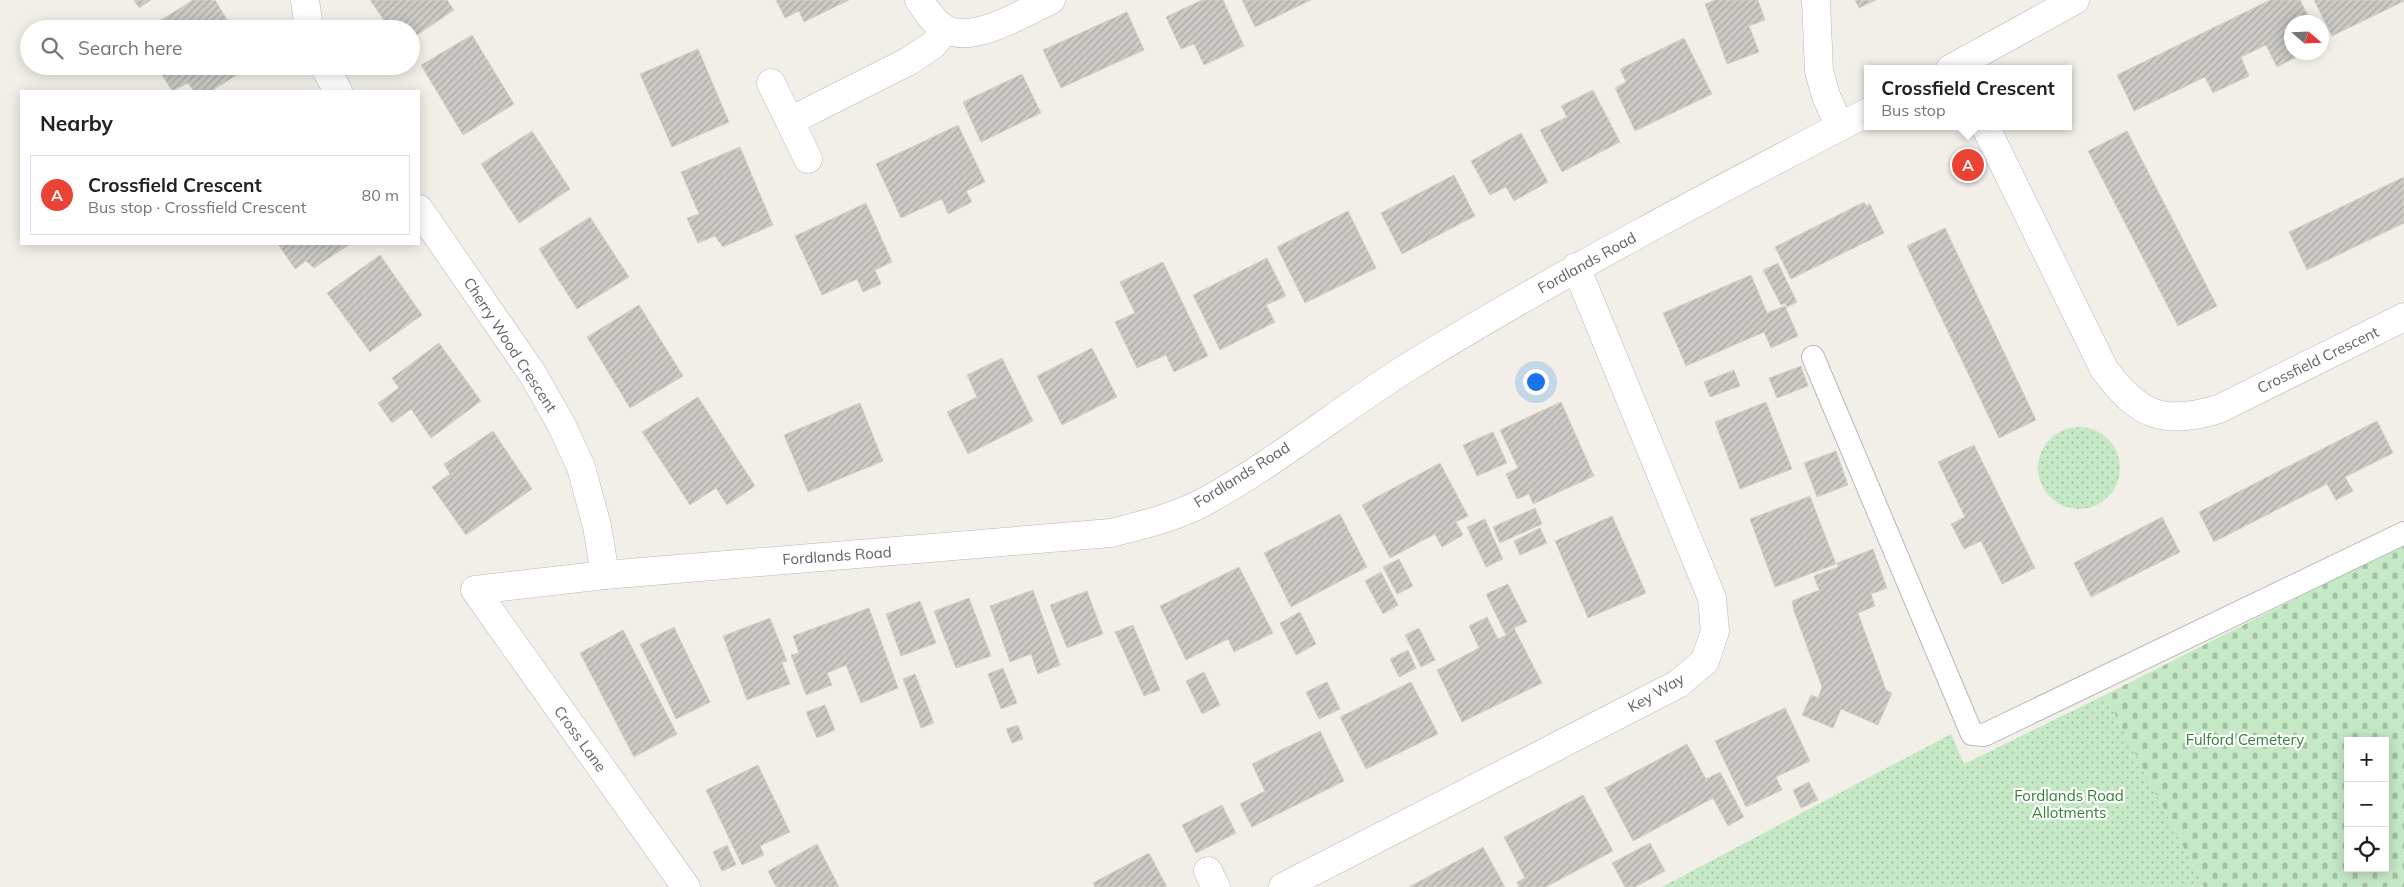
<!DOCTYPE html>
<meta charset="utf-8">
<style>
:root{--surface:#fff;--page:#f2f2f2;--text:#202124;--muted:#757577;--line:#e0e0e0;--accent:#ea4335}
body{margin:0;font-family:Mulish,sans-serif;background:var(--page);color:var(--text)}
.controls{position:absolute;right:15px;bottom:15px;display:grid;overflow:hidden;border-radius:0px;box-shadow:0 2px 12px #0003}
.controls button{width:45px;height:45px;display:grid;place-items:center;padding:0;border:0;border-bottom:1px solid var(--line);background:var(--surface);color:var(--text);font:25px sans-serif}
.compass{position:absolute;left:2284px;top:15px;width:45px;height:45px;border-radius:50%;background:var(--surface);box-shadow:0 2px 12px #0003;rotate:109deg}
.you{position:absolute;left:1535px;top:381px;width:18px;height:18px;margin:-12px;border:4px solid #fff;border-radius:50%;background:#1a73e8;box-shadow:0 0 0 8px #1a73e833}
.badge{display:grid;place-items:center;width:32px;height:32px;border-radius:50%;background:var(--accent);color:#fff;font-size:16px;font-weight:700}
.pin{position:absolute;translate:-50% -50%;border:2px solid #fff;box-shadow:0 1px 5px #0006}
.popup{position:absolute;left:1864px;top:65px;width:208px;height:65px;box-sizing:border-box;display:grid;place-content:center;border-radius:0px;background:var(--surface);filter:drop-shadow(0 1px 4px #0005);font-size:16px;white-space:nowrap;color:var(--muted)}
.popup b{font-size:19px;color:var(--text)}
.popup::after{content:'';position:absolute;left:50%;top:100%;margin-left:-10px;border:10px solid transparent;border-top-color:var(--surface)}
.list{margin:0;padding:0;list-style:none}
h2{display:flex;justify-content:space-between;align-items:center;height:65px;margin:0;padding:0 20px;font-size:21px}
h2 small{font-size:16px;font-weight:400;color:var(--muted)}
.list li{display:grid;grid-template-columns:32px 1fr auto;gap:15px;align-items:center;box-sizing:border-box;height:80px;margin:0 10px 10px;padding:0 10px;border:1px solid var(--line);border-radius:0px}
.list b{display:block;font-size:19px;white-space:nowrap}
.list p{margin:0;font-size:16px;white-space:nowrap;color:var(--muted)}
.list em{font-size:16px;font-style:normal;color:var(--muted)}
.icon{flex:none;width:28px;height:28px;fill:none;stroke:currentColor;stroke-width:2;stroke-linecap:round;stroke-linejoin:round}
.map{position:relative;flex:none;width:2404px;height:887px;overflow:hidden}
.search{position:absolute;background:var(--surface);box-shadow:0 2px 12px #0003;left:20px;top:20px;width:400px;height:55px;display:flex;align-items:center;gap:12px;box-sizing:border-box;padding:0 18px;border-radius:28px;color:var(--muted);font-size:19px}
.panel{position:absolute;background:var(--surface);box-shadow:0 2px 12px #0003;left:20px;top:90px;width:400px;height:155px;border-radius:0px}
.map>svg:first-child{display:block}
</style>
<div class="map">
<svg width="2404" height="887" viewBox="0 0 2404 887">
<defs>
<pattern id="green-dots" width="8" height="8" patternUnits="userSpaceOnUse" patternTransform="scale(1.25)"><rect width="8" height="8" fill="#c5e8c5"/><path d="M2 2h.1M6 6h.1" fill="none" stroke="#a3c0a4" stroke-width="1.8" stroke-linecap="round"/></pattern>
<pattern id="cemetery-stones" width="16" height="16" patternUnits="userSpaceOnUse" patternTransform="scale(1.25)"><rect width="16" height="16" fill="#c5e8c5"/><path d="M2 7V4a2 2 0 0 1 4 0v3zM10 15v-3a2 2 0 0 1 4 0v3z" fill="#a3c0a4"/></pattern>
<pattern id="building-hatch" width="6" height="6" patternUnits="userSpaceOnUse" patternTransform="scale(1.25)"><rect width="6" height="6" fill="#cccac5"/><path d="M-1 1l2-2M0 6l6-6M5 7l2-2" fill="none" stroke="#a9a8a4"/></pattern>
</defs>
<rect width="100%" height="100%" fill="#f1efe8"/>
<g fill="url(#green-dots)">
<circle cx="2079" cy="468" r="41"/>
<polygon points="2105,695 2204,887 1662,887 1951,734 1964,764"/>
</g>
<path fill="url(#cemetery-stones)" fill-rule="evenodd" d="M2404,544V887H2204L2105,695ZM2348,741H2385V868H2348Z"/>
<g fill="url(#building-hatch)" stroke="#d6d1c6">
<polygon points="134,0 151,0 139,8"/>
<polygon points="193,0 215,0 233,29 156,29 153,25"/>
<polygon points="370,0 447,0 454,10 411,39 411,29 390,29"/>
<polygon points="776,0 849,0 804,22 799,11 785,18"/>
<polygon points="1202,0 1223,0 1244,46 1204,65 1194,44 1181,49 1166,17"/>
<polygon points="1242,0 1311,0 1255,27"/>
<polygon points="1715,0 1758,0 1765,20 1749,26 1759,52 1727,64 1705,4"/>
<polygon points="1855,0 1876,0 1859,8"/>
<polygon points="2270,0 2300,0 2311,22 2292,22 2292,52 2306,52 2277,67 2266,45 2241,57 2249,76 2213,93 2205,77 2134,111 2117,75"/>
<polygon points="2314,0 2404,0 2404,1 2332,36"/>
<polygon points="1127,12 1144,50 1061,88 1043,50"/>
<polygon points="472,35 514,104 463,135 421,65"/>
<polygon points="1684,38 1712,94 1635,131 1615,88 1626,82 1620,69"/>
<polygon points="698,49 729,122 672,147 640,74"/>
<polygon points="157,66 251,66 211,91 194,91 188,83 172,91"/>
<polygon points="1022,74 1041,113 981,142 963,102"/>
<polygon points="1593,90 1620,142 1562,172 1540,130 1567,117 1561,106"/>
<polygon points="958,125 985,182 966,191 972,202 948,214 942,199 901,218 876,164"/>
<polygon points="532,131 570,189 519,223 481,164"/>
<polygon points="2127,131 2217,306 2178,326 2088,151"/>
<polygon points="1521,133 1548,182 1514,201 1506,187 1490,195 1471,161"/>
<polygon points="740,147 773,225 723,247 715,236 698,243 687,218 699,214 681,172"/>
<polygon points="1454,175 1475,216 1402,254 1381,213"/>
<polygon points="2404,177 2404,223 2307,270 2289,232"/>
<polygon points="1864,202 1866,206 1870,204 1884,233 1791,279 1775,247"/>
<polygon points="866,203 892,262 875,270 881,284 863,292 857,279 822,295 795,236"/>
<polygon points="1348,211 1376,268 1305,303 1277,247"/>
<polygon points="590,217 629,277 577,309 539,249"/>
<polygon points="1945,228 2036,420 1999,438 1907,246"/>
<polygon points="278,244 350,244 314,268 306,261 295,269"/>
<polygon points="380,255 422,315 370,352 327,293"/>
<polygon points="1267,258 1286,296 1266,305 1275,322 1220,350 1193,295"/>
<polygon points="1163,262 1208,356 1174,372 1166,355 1137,368 1115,322 1135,313 1120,282"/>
<polygon points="1778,263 1797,302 1787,307 1785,303 1781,305 1763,270"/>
<polygon points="1751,275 1767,313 1785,306 1798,336 1771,348 1764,332 1686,366 1663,313"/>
<polygon points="639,305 683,376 630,408 587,337"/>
<polygon points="439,343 481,401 431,438 411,409 392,423 378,403 399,388 392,378"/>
<polygon points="1092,348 1117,397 1062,425 1037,376"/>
<polygon points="1002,358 1033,421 968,454 947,412 977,397 967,375"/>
<polygon points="1801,366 1808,386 1777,398 1769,378"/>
<polygon points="1734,370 1740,386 1710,397 1704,382"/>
<polygon points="698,397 755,486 727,505 716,488 690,505 642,432"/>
<polygon points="1561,402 1594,476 1533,504 1529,494 1517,499 1506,474 1518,468 1500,430"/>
<polygon points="1766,402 1792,469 1740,489 1715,422"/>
<polygon points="860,403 883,461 808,492 784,435"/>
<polygon points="2377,421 2393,453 2345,477 2353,491 2336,500 2327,484 2214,542 2199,512"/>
<polygon points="493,431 532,489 466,535 432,487 450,474 444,464"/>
<polygon points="1493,432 1507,463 1477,476 1463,445"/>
<polygon points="1974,445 2035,568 2002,584 1981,541 1964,549 1951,524 1965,517 1938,462"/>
<polygon points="1836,451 1848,485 1817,497 1804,463"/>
<polygon points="1440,463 1468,516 1456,522 1463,535 1442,547 1435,534 1390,558 1362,505"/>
<polygon points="1810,496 1836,564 1775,587 1750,519"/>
<polygon points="1535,508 1542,524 1500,543 1493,527"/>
<polygon points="1340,514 1367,567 1291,607 1264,553"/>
<polygon points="1612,516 1646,593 1588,618 1555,541"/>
<polygon points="2162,517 2180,552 2091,597 2074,563"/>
<polygon points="1485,519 1503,559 1486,567 1467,527"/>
<polygon points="1540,528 1547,543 1520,555 1514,541"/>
<polygon points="1873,549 1887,588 1871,594 1875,606 1858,613 1886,690 1892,693 1878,725 1841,709 1833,728 1802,715 1811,695 1818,698 1822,687 1794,611 1792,601 1819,590 1814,576 1838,567 1837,563"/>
<polygon points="1399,559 1413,586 1397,594 1383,567"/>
<polygon points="1239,567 1273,633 1234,652 1228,639 1186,660 1160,606"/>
<polygon points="1381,572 1398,605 1383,614 1365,581"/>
<polygon points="1508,584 1527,622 1514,628 1542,683 1462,722 1437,670 1479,648 1469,626 1487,617 1498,639 1506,635 1486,594"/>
<polygon points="1033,590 1060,665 1038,674 1031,654 1010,662 990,606"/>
<polygon points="1087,591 1103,634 1067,648 1050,605"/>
<polygon points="969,598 991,656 956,668 934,611"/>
<polygon points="920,601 936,643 901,656 886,614"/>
<polygon points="869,608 898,688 861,703 846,665 827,673 832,685 806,695 791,655 799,653 793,636"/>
<polygon points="1300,612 1316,644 1296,655 1280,623"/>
<polygon points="770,618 787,661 782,663 790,684 747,700 723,636"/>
<polygon points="1133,625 1160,690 1144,696 1115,632"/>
<polygon points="674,627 710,702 676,719 640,644"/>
<polygon points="1419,628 1435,660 1421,667 1405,635"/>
<polygon points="623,630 677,734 634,757 580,653"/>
<polygon points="1408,650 1416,668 1399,677 1390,659"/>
<polygon points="1003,668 1017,703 1001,709 988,674"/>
<polygon points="1204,672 1220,705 1202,714 1186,681"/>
<polygon points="915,674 934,723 921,728 903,679"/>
<polygon points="1327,682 1340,709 1319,719 1306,692"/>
<polygon points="1411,682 1438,734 1366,769 1340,717"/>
<polygon points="825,705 835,730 817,738 806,712"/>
<polygon points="1785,708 1810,761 1776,777 1782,790 1746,807 1715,741"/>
<polygon points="1018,725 1023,739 1012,743 1006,729"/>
<polygon points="1320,731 1344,781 1252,827 1240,804 1265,791 1252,764"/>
<polygon points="1687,744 1706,779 1720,772 1744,817 1728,826 1713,798 1633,841 1605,788"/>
<polygon points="758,765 790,832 760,846 764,855 742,865 706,790"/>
<polygon points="1809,782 1818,800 1801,808 1793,790"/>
<polygon points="1583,795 1613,851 1546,887 1519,887 1517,882 1525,878 1504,837"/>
<polygon points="1222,805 1236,833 1196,853 1182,825"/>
<polygon points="1650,843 1665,871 1635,887 1625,887 1612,863"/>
<polygon points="817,844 839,887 776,887 768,871"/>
<polygon points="727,845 736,865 722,871 713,852"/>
<polygon points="1483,847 1505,887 1409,887"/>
<polygon points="1149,853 1167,887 1095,887 1093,883"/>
</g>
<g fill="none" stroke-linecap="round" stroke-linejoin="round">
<g stroke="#b5b8bc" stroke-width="24">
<polyline id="lane" points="1813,357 1972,734 1984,735 2404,533"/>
</g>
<g stroke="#b5b8bc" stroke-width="29">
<g id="street">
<polyline points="305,0 309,29"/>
<path d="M919,0C926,10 934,23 945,29C972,45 1025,12 1051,0"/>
<polyline points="1816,0 1819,71 1826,96 1840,127"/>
<polyline points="324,66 338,91"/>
<polyline points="1950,69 2075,0"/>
<polyline points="771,83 808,159"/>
<polyline points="790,121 909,61 933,45 945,29"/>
<path d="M1985,126L2104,369C2138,415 2162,426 2219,409L2404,317"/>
<polyline points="419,209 532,373 561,424 581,467 597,526 605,575"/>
<polyline points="1208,871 1216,887"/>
<path d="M686,887L475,590L605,575L1111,533C1142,525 1173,518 1202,503C1276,463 1342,408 1413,364C1561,273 1715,192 1868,112"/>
<polyline points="1283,887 1678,684 1705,661 1715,631 1712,598 1576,267"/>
</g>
</g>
<use href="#lane" stroke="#fff" stroke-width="22"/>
<use href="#street" stroke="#fff" stroke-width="28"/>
</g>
<g text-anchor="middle" stroke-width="4.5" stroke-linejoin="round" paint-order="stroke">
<g font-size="15" fill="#5f6368" stroke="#fff">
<text transform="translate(1587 263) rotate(-29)" y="5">Fordlands Road</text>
<text transform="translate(510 345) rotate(57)" y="5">Cherry Wood Crescent</text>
<text transform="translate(2318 360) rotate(-26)" y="5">Crossfield Crescent</text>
<text transform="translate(1242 475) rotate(-32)" y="5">Fordlands Road</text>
<text transform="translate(837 556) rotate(-4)" y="5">Fordlands Road</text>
<text transform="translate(1656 693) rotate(-30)" y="5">Key Way</text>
<text transform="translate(580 739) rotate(54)" y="5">Cross Lane</text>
</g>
<g font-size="15" fill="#348238" stroke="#fff">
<text x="2245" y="745">Fulford Cemetery</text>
<text x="2069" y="801">Fordlands Road<tspan x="2069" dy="17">Allotments</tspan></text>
</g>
</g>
</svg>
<div class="controls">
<button>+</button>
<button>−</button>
<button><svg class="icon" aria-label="locate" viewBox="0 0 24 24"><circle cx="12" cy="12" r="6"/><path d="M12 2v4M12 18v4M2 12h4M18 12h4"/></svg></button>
</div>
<svg class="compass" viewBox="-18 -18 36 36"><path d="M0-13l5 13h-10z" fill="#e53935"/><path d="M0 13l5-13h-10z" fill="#757577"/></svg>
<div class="you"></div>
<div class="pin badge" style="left:1968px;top:165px">A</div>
<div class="popup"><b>Crossfield Crescent</b>Bus stop</div>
<div class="search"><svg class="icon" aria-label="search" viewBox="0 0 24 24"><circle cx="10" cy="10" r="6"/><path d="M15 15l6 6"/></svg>Search here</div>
<section class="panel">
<h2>Nearby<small></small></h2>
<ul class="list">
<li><span class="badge">A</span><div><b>Crossfield Crescent</b><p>Bus stop · Crossfield Crescent</p></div><em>80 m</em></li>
</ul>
</section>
</div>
